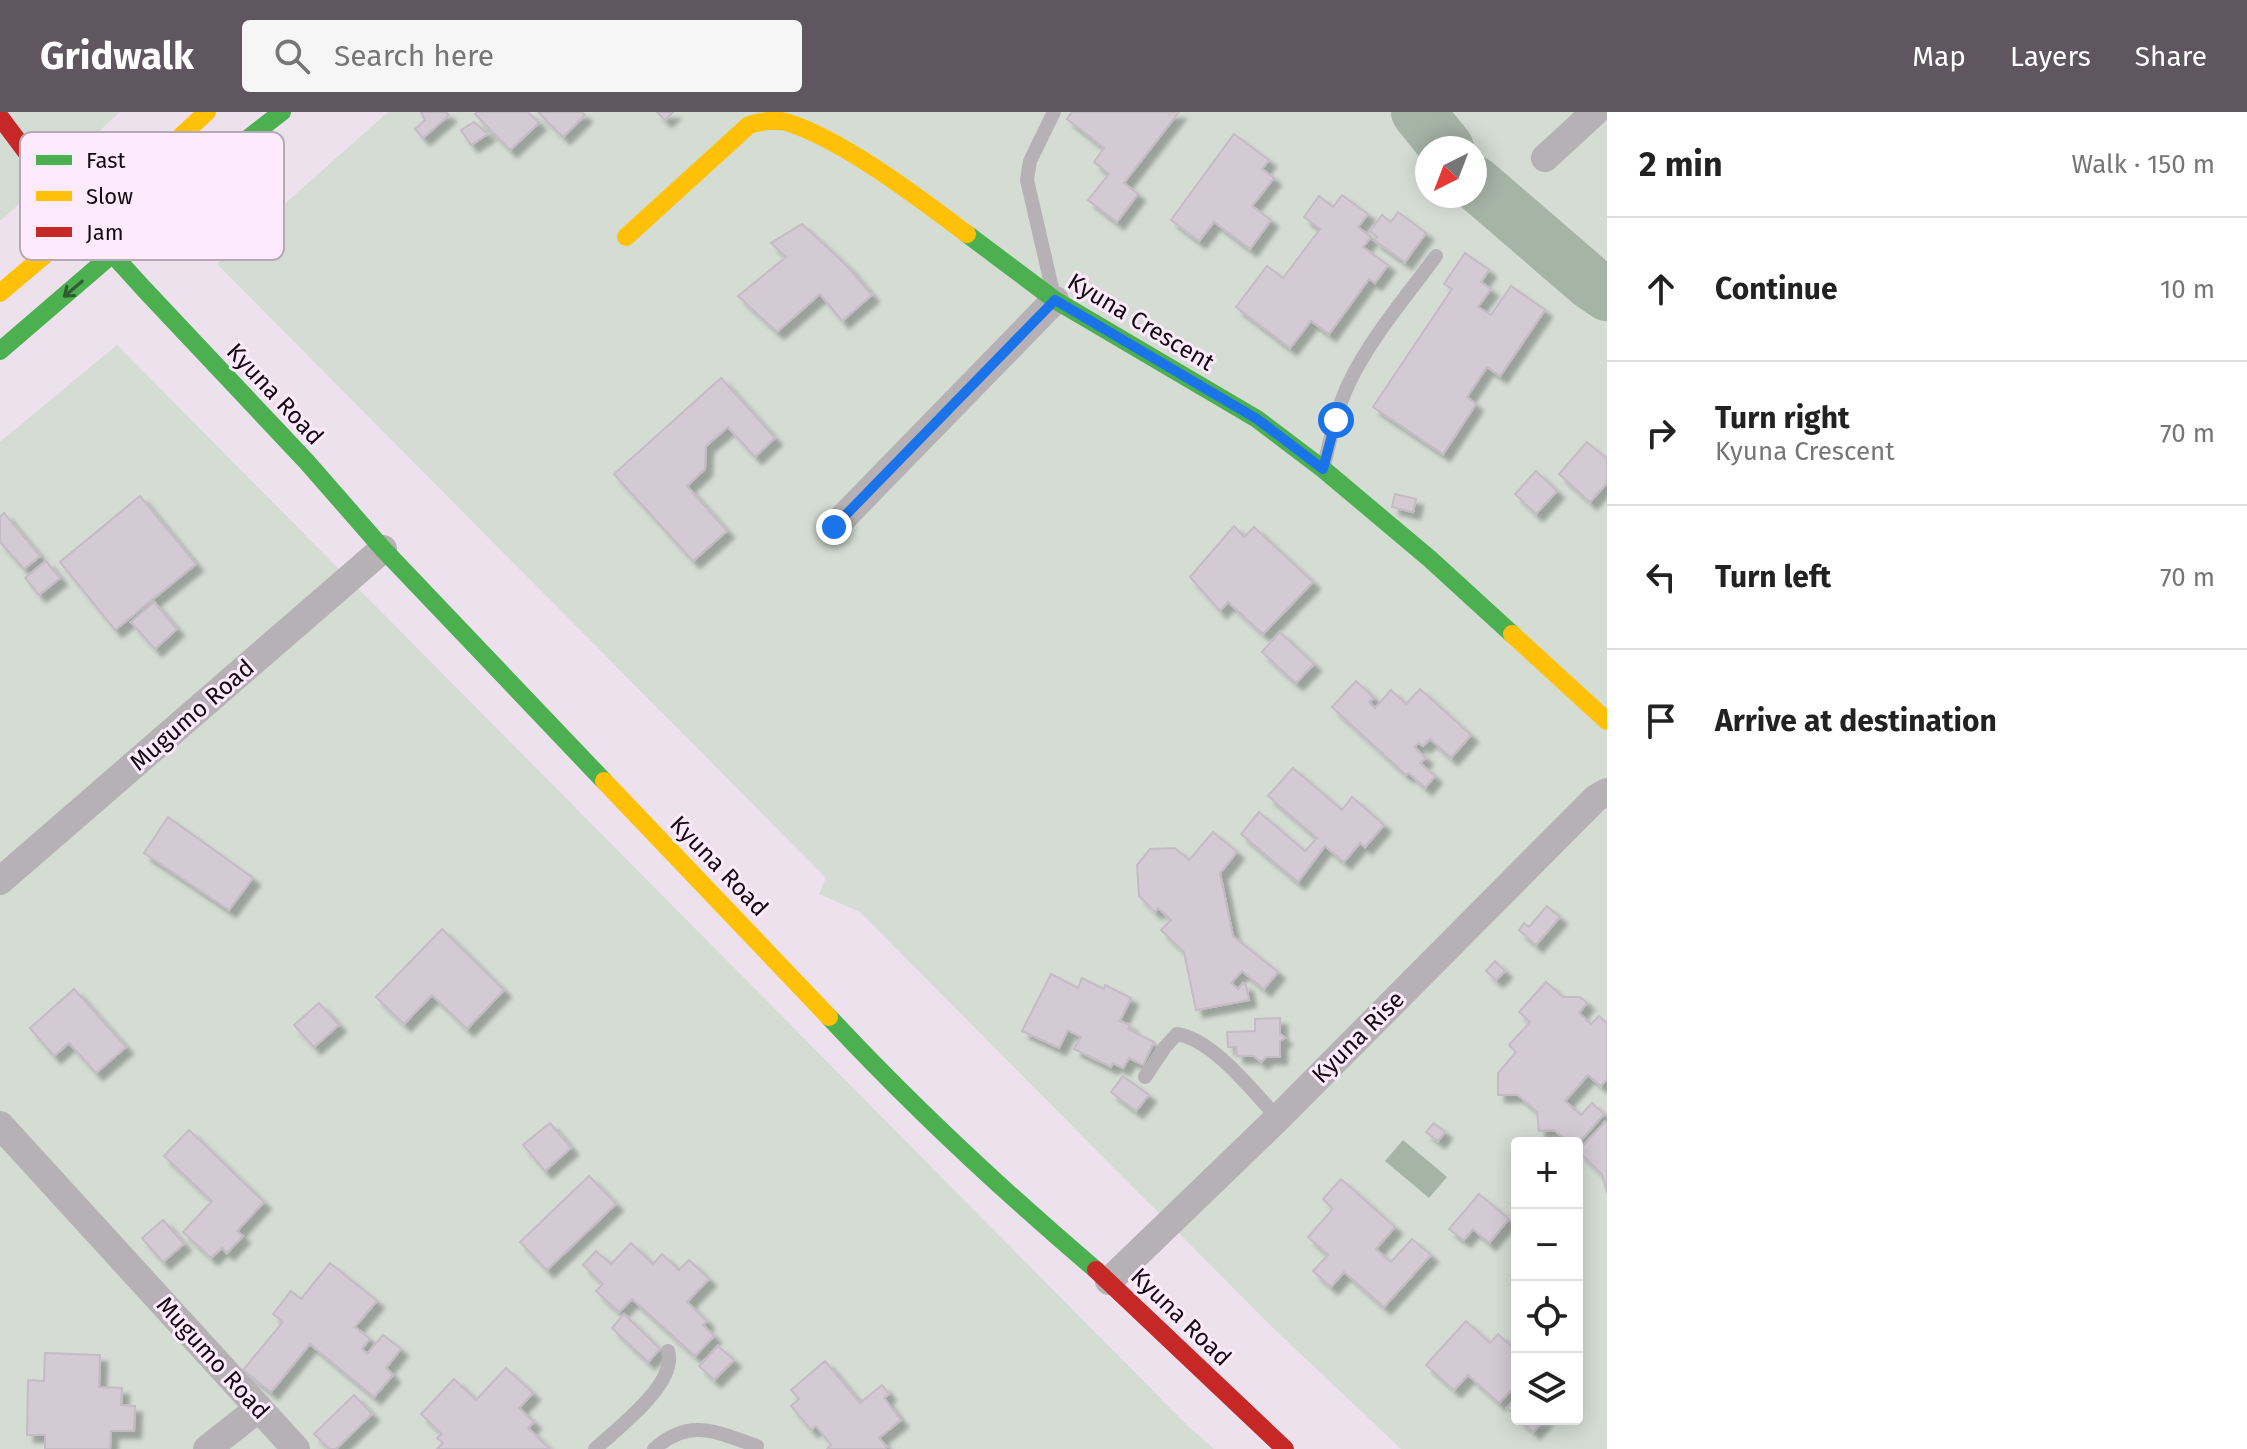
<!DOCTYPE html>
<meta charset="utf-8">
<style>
:root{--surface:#fff;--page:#f6f6f6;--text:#222;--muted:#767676;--line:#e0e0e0;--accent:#5f565f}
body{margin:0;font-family:"Fira Sans",sans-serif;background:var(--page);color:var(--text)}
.controls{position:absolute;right:24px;bottom:24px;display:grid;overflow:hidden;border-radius:8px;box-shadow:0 4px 20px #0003}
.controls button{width:72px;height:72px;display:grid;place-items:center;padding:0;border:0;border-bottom:2px solid var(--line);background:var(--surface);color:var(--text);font:40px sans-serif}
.compass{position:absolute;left:1415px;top:24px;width:72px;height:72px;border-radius:50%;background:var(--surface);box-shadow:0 4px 20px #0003;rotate:222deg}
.stop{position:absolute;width:24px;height:24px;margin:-18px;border:6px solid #1a73e8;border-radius:50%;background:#fff}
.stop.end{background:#1a73e8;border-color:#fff;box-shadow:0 2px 8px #0008}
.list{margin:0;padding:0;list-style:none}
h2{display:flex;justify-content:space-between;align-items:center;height:104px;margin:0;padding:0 32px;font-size:34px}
h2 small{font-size:26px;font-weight:400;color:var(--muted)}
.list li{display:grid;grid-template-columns:52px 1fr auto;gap:24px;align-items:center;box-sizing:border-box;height:144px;padding:0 32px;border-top:2px solid var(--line)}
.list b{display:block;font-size:30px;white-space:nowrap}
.list p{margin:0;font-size:26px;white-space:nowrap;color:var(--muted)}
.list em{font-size:26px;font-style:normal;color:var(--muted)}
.icon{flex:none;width:44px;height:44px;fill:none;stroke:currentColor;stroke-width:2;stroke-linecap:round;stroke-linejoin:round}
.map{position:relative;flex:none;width:1607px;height:1337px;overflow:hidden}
header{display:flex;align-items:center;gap:48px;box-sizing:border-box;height:112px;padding:0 40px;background:var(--accent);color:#fff}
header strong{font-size:38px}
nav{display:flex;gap:44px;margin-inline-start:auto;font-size:28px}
.search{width:560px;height:72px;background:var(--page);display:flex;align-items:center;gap:20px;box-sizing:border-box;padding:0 28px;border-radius:8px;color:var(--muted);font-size:30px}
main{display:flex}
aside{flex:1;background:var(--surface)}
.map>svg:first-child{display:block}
</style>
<header>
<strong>Gridwalk</strong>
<div class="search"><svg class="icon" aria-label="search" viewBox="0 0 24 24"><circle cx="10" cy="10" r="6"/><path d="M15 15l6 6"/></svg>Search here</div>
<nav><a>Map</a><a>Layers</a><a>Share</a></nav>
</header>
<main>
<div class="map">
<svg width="1607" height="1337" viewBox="0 0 1607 1337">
<defs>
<filter id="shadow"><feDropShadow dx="7" dy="7" stdDeviation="2" flood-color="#0004"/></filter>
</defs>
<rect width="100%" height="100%" fill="#ede1ed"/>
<g fill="#d4dcd4" fill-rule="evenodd">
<polygon points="0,0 120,0 0,109"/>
<path d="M388,0H1607V1337H1401L1268,1211L860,800L819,782L826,766L217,152ZM1427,36H1475V84H1427ZM1517,1031H1577V1307H1517Z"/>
<polygon points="117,233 1189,1315 1214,1337 0,1337 0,330"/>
</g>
<polygon fill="#a6b4a6" points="1403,1028 1447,1065 1429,1086 1385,1049"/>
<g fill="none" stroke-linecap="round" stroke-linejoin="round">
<g stroke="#a6b4a6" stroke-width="54">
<polyline points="1418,0 1447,36"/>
<polyline points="1475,71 1591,171 1607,182"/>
</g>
</g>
<g fill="#d4cad4" stroke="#c5bbc5" stroke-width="2" filter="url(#shadow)">
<polygon points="421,0 446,0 449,3 423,26 415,17 425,8"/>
<polygon points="477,0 528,0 539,11 510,38 475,2"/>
<polygon points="538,0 582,0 585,3 563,25"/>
<polygon points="657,0 673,0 665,8"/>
<polygon points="1072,0 1179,0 1124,71 1138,82 1117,110 1088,88 1109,62 1094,50 1104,36 1067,7"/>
<polygon points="474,10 488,22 471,33 461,18"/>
<polygon points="1234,22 1269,48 1262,57 1274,66 1252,94 1271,108 1250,137 1214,110 1199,129 1171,108"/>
<polygon points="1342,83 1368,102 1358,115 1371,125 1363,135 1388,153 1375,171 1369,167 1329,222 1311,209 1290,236 1236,195 1267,154 1283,166 1320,117 1304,105 1319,84 1333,95"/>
<polygon points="1398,100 1426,121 1405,150 1374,128 1377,125 1370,119 1382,103 1391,110"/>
<polygon points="802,112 846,153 872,183 842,209 820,182 777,220 738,184 786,145 771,131"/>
<polygon points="1465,141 1489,158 1481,170 1491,177 1478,195 1491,203 1511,174 1545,198 1500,264 1487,255 1467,285 1476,292 1443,342 1373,295 1452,177 1444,172"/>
<polygon points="721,266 775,326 755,345 728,315 706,334 705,357 687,374 727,419 693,449 614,362"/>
<polygon points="1587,330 1607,347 1607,371 1590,390 1559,362"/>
<polygon points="1536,359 1557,379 1536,402 1515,382"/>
<polygon points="1395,382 1416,387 1413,400 1392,395"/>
<polygon points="140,384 196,452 115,518 60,450"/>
<polygon points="4,401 40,444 24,457 0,430 0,405"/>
<polygon points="1234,414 1244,425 1254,415 1313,470 1263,522 1228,490 1220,499 1190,465"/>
<polygon points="46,449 60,466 39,483 25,466"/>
<polygon points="154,490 177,517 155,537 131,510"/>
<polygon points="1280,520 1314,552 1296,571 1262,540"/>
<polygon points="1356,569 1374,586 1369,590 1375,596 1391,578 1406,592 1420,577 1471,623 1451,646 1430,627 1423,634 1419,631 1414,635 1426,646 1420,651 1435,664 1425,676 1409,661 1406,663 1332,595"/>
<polygon points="1293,656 1342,698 1352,685 1384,713 1365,735 1360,731 1344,750 1325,734 1298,770 1241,722 1259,700 1305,739 1317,726 1268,684"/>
<polygon points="168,705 253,766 229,798 144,741"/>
<polygon points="1213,720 1237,740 1220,761 1233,824 1278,860 1264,877 1242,859 1231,871 1238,877 1243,871 1246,873 1249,888 1196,898 1184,840 1161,818 1171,808 1158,796 1155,800 1139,784 1137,753 1150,737 1175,736 1189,748"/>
<polygon points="1547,794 1560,805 1536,833 1519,818 1524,811 1529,815"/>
<polygon points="442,817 504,878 467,917 432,883 404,912 376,885"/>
<polygon points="1495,849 1505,859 1496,868 1486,859"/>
<polygon points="1051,862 1078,876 1082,866 1104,877 1105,873 1131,886 1120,909 1130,913 1128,917 1154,930 1143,953 1129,946 1123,956 1113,951 1111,955 1074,937 1081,925 1068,918 1059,936 1022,919"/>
<polygon points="1546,870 1563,885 1580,885 1587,891 1579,901 1591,912 1599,904 1607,911 1607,967 1601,974 1588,963 1565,989 1581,1003 1592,991 1604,1002 1577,1033 1577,1031 1570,1031 1554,1018 1539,1019 1537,1000 1518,983 1498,983 1498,961 1516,940 1509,933 1530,910 1519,900"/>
<polygon points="74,877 126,935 96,961 69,931 54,944 30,916"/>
<polygon points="319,891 339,913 314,935 294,913"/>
<polygon points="1280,906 1280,922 1285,926 1280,929 1280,945 1266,945 1261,950 1254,944 1237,944 1236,935 1228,935 1227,920 1255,919 1255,907"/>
<polygon points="1123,964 1149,983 1136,999 1111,980"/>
<polygon points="1605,1010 1607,1012 1607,1081 1602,1062 1578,1039"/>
<polygon points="550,1011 571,1036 545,1059 523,1033"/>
<polygon points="1434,1011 1445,1020 1438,1029 1426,1020"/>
<polygon points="189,1018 264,1090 237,1119 243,1124 227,1141 222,1136 211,1146 183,1120 212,1089 164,1044"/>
<polygon points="589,1064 616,1092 547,1158 520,1130"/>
<polygon points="1341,1067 1395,1115 1376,1137 1391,1150 1412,1127 1431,1143 1384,1195 1344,1160 1331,1175 1313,1159 1328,1143 1308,1125 1333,1097 1323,1087"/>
<polygon points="1479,1082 1509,1107 1489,1131 1473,1117 1464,1128 1449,1117"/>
<polygon points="163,1108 184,1132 163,1150 142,1126"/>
<polygon points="631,1131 653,1152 662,1142 679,1158 689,1148 709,1167 687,1190 707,1209 703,1213 714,1224 695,1244 632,1187 619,1200 596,1179 603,1172 583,1153 596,1139 611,1152"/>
<polygon points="330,1151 377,1189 355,1215 370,1227 362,1237 367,1242 383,1223 401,1237 386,1256 393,1263 374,1285 310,1232 271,1280 243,1258 283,1210 273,1202 291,1179 301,1187"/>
<polygon points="624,1202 660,1237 648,1250 612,1216"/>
<polygon points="1466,1209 1490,1231 1498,1222 1517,1240 1517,1272 1499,1291 1468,1263 1454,1278 1426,1253"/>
<polygon points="718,1234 734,1248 714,1268 699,1254"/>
<polygon points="45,1241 100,1243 99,1275 122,1276 121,1293 135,1294 134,1319 111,1319 110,1337 45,1337 45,1323 27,1323 28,1268 44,1269"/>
<polygon points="825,1249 860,1291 882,1273 889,1282 884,1286 901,1308 879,1326 887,1335 884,1337 827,1337 831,1333 816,1314 811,1318 791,1294 799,1287 791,1278"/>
<polygon points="506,1256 533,1281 519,1296 534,1310 528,1316 550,1337 437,1337 443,1331 437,1326 442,1322 421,1302 454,1267 476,1288"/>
<polygon points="354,1283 372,1302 336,1337 329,1337 314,1322"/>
<polygon points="1517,1286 1517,1305 1507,1296"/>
<polygon points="1519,1307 1545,1307 1533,1320"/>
</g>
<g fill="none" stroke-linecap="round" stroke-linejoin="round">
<g stroke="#b5b1b5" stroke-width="14">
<polyline points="1052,176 1027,68 1030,49 1054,0"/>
<path d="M1324,353C1331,325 1337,296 1349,271C1371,225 1407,184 1436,144"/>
<path d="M1145,965L1165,935L1177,922C1214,928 1252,979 1278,1006"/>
<path d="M595,1337C618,1316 678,1271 668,1239"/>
<path d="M654,1337C690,1305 716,1320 757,1334"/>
</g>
<g stroke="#b5b1b5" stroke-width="28">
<polyline points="1545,46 1595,0"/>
<polyline points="834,415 1055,188"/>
<polyline points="0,769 383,437"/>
<polyline points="0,1013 296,1337"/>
<polyline points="1109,1169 1278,1006 1596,686 1607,680"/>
<polyline points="207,1337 259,1296"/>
</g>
<g stroke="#4caf50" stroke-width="18">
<polyline points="967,122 1055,188 1257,307 1323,357 1430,447 1512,522"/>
<polyline points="144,177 306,349 383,437 604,669"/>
<polyline points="0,239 238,34 282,0"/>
<path d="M829,905C913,995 1002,1078 1096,1158"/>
</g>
<g stroke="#ffc107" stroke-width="18">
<path d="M626,125L749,13C762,9 773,7 786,10C842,27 919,86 967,122"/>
<polyline points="0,181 138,64 207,0"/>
<polyline points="1512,522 1607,609"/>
<polyline points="604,669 829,905"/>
</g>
<g stroke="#c62828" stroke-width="18">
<polyline points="0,5 57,81"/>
<polyline points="1096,1158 1285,1337"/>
</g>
<polyline stroke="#4caf50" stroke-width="18" points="57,81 144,177"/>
</g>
<defs><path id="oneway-shaft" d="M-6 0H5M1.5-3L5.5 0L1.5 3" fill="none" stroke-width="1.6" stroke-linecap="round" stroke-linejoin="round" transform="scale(2)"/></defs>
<use stroke="#305d32" href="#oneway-shaft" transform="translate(73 177) rotate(140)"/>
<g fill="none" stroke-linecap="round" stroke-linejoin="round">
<polyline stroke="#1a73e8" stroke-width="10" points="834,415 1055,188 1257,307 1323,357 1336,308"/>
</g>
<g text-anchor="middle" stroke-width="6" stroke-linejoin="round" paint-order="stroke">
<g font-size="24" fill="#130b13" stroke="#fdeafd">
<text transform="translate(1141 210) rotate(31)" y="8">Kyuna Crescent</text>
<text transform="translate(275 282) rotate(47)" y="8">Kyuna Road</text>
<text transform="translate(192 603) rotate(-41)" y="8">Mugumo Road</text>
<text transform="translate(719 754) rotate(46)" y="8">Kyuna Road</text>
<text transform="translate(1358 925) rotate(-45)" y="8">Kyuna Rise</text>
<text transform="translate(1181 1205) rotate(44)" y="8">Kyuna Road</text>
<text transform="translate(213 1246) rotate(48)" y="8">Mugumo Road</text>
</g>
</g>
<rect x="20" y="20" width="264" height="128" rx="12" fill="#fdeafd" stroke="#b7a7b7" stroke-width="2"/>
<rect x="36" y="43" width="36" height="10" fill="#4caf50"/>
<rect x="36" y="79" width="36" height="10" fill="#ffc107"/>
<rect x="36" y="115" width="36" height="10" fill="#c62828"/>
<g font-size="22" fill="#130b13">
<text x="86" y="56">Fast</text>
<text x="86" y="92">Slow</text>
<text x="86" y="128">Jam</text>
</g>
</svg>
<div class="controls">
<button>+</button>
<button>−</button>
<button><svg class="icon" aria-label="locate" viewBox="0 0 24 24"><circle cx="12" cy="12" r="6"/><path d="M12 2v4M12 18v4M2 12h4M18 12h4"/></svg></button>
<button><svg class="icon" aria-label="layers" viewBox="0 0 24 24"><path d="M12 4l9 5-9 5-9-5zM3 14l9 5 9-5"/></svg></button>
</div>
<svg class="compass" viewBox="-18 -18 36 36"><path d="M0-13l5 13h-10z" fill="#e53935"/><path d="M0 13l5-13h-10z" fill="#767676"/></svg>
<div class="stop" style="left:1336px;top:308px"></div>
<div class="stop end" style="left:834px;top:415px"></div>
</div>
<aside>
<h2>2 min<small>Walk · 150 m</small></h2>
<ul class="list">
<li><svg class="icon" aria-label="ahead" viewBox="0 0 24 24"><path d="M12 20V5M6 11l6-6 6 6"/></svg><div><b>Continue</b></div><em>10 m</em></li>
<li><svg class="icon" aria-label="right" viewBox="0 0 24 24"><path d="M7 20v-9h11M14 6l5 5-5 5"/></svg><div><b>Turn right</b><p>Kyuna Crescent</p></div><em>70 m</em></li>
<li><svg class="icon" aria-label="left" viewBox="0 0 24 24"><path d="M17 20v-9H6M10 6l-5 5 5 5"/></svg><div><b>Turn left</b></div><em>70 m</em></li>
<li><svg class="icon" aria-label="arrive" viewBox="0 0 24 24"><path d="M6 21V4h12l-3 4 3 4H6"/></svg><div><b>Arrive at destination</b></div></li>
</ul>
</aside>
</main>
